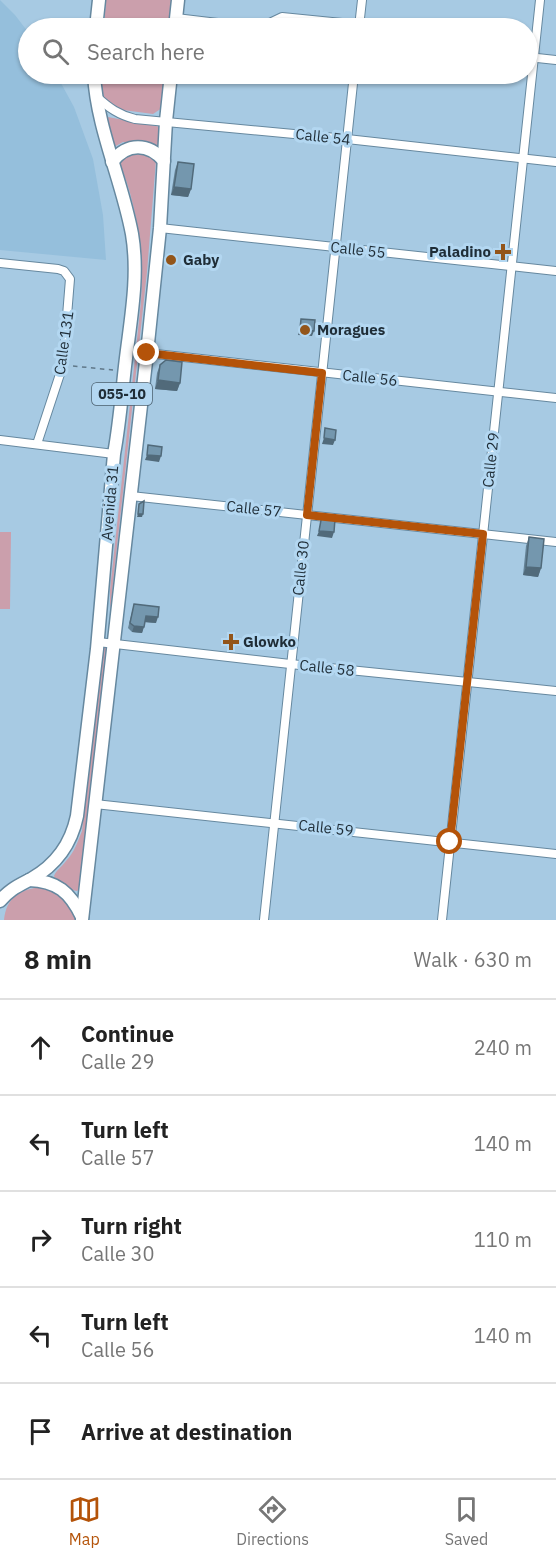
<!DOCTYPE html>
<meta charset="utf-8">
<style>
:root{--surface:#fff;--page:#f6f6f6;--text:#222;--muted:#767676;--line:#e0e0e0;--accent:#b45309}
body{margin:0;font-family:"IBM Plex Sans",sans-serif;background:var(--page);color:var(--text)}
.stop{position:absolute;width:18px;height:18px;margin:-14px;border:4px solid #b45309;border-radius:50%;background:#fff}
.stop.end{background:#b45309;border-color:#fff;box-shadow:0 2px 6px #0008}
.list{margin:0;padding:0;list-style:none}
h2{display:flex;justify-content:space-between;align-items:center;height:78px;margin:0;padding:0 24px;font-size:26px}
h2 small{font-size:20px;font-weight:400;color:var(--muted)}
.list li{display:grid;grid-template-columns:39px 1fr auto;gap:18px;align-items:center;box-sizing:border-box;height:96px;padding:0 24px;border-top:2px solid var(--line)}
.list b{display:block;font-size:22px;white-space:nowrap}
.list p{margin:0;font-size:20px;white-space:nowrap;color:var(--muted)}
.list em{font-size:20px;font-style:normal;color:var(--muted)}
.icon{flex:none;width:33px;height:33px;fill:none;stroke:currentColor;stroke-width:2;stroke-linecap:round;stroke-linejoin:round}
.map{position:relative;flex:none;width:556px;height:920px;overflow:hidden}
.search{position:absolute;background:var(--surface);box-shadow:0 2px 4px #0004;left:18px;right:18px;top:18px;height:66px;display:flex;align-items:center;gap:15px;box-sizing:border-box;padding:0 21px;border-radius:33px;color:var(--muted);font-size:22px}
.sheet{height:558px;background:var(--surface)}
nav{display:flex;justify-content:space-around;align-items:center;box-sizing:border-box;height:84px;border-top:2px solid var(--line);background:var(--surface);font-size:16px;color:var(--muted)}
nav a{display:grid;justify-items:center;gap:3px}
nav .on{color:var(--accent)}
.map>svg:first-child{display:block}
</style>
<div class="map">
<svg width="556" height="920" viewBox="0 0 556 920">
<rect width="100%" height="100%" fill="#a7cae3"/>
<polygon fill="#95bfdc" points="0,0 15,15 28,32 28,74 56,74 74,107 93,159 103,215 106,260 0,250"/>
<g fill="#cb9fac">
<polygon points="106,0 174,0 172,28 104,28"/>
<polygon points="100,74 168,74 165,106 153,114 123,110 104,99"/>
<polygon points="108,117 161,127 158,149 153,145 123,142 114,147 109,130"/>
<path d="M129,153L149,154L156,160L147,272L110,611V590L141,302C143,269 141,236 133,205C130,190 124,175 119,160Z"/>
<polygon points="0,532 11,532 10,609 0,609"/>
<path d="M104,644L107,645L80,888L77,891C70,891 64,882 56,880L54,876C56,870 62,867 66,861C74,853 78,841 82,831Z"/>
<path d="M40,887C58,891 72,901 75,920H4C6,898 19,890 40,887Z"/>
</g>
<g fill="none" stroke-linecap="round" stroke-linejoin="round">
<g stroke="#66889f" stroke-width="10">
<g id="minor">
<polyline points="176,18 259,28 282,17 392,28"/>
<polyline points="359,27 362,0"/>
<polyline points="528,57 556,60"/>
<path d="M97,97C109,108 119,115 135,119L347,139L556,162"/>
<polyline points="160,228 556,271"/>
<polyline points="0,263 58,269 64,271 70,279 63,365 37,444"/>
<polyline points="147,353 556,398"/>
<polyline points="0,440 114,454"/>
<polyline points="131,496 556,542"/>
<polyline points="98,642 290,664 556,691"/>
<polyline points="95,804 556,854"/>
<polyline points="264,920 354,74"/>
<polyline points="442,920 540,0"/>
</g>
</g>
<g stroke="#66889f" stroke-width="15">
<g id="trunk">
<polyline points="96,28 99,0"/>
<polyline points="175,28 178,0"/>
<path d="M112,162C127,142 149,143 164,161"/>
<path d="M29,880C57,881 70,892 82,917"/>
<path d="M0,901C10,889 18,886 31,879C56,865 71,845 77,816L97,649L114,454C120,422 122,390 126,358C131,317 139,275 132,234C122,180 97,129 94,74"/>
<polyline points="82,920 147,353 160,228 166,121 171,74"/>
</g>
</g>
<polyline stroke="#607889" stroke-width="1.5" stroke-dasharray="4.5 4.5" stroke-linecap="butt" points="73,366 113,370"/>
<use href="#minor" stroke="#fff" stroke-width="8"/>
<use href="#trunk" stroke="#fff" stroke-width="12"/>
</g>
<g fill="#648296">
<polygon points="178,162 191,189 188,197 171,195 175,170"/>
<polygon points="160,365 180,383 177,391 155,389 157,373"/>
<polygon points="529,537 541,568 538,577 523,575 526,546"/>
<polygon points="134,604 156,623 145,622 142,633 132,632 128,628"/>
</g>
<g fill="#516a7a">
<polygon points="174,187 191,189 188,197 171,195"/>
<polygon points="300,329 314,331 312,336 298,335"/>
<polygon points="158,380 180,383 177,391 155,389"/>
<polygon points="324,438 335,440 333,445 322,444"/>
<polygon points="147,455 161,456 159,462 145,460"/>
<polygon points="138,514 143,514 142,517 137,517"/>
<polygon points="319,531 334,532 332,538 317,536"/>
<polygon points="526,567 541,568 538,577 523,575"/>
<polygon points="146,616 158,617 156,623 144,622"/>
<polygon points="134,626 144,627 142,633 132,632"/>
</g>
<g fill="#7497ae" stroke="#516a7a" stroke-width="1.5">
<polygon points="178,162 194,164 191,189 174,187"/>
<polygon points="301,319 315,320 314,331 300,329"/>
<polygon points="166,360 182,362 180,383 158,380 160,365"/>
<polygon points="325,428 336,430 335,440 324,438"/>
<polygon points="148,445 162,447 161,456 147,455"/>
<polygon points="144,501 143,514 138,514 139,504"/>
<polygon points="323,517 335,519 334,532 319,531 321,520"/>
<polygon points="529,537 544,539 541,568 526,567"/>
<polygon points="134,604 159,607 158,617 146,616 144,627 134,626 130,623"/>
</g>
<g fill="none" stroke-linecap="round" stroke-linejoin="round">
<polyline stroke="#b45309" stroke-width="8" points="147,353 322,373 307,515 483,534 450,842"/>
</g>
<g fill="#93551a" stroke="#b3d7f1" stroke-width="2">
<path d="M500 243h6v6h6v6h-6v6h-6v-6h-6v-6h6z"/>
<circle cx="171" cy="260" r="6"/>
<circle cx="305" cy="330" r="6"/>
<path d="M228 633h6v6h6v6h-6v6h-6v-6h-6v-6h6z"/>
</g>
<g text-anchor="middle" stroke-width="6" stroke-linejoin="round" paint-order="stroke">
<rect fill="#b3d7f1" stroke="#4b606f" stroke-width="1.5" x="92" y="383" width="60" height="22" rx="4.5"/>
<g font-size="14" font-weight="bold" fill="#1f2d37">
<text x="122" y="399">055-10</text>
</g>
<g font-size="15" fill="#1f2d37" stroke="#b3d7f1">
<text transform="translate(323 137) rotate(6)" y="5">Calle 54</text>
<text transform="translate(358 250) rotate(6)" y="5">Calle 55</text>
<text transform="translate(64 343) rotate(-82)" y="5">Calle 131</text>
<text transform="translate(370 378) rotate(6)" y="5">Calle 56</text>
<text transform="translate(491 460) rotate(-84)" y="5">Calle 29</text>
<text transform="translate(110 503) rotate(-85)" y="5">Avenida 31</text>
<text transform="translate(254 509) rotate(6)" y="5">Calle 57</text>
<text transform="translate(301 568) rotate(-84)" y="5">Calle 30</text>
<text transform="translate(327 668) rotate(6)" y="5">Calle 58</text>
<text transform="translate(326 828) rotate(6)" y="5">Calle 59</text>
</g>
<g font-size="15" font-weight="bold" fill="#1f2d37" stroke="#b3d7f1" text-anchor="start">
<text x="491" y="257" text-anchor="end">Paladino</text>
<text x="183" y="265">Gaby</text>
<text x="317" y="335">Moragues</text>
<text x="243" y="647">Glowko</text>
</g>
</g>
</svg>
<div class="stop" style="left:450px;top:842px"></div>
<div class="stop end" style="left:147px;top:353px"></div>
<div class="search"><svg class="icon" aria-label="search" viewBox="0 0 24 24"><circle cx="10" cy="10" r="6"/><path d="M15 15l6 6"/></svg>Search here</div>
</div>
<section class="sheet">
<h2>8 min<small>Walk · 630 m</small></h2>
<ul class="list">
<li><svg class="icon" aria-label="ahead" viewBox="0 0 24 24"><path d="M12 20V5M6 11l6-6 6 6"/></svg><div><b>Continue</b><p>Calle 29</p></div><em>240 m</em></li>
<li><svg class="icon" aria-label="left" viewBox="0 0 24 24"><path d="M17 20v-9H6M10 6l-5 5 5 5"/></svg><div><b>Turn left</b><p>Calle 57</p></div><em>140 m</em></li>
<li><svg class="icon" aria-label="right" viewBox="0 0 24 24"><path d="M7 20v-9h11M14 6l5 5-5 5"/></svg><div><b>Turn right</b><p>Calle 30</p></div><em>110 m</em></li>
<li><svg class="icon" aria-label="left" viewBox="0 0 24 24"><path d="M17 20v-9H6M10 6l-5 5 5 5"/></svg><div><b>Turn left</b><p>Calle 56</p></div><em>140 m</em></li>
<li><svg class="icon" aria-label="arrive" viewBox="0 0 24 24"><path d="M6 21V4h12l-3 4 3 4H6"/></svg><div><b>Arrive at destination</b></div></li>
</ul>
</section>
<nav>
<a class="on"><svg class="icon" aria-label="map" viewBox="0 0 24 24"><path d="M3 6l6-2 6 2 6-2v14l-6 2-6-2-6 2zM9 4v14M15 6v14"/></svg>Map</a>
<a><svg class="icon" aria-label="directions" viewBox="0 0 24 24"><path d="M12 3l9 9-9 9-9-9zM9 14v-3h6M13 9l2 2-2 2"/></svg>Directions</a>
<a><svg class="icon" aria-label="saved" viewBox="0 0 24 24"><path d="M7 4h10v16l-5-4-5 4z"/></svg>Saved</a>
</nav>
